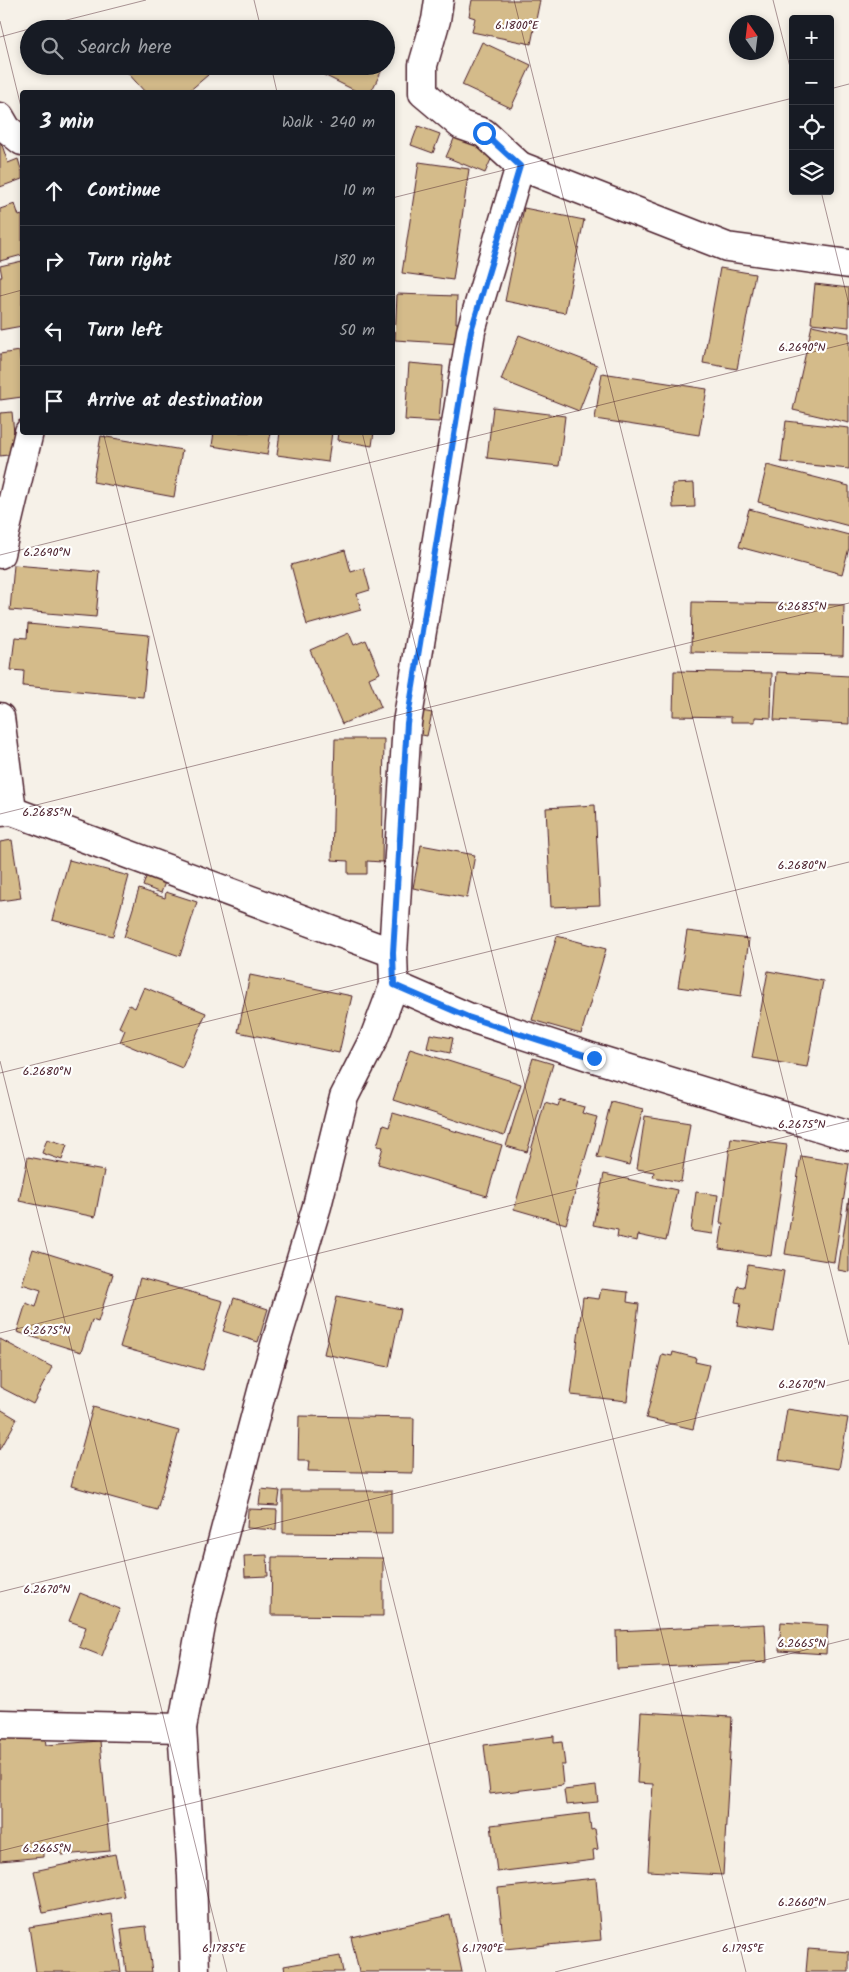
<!DOCTYPE html>
<meta charset="utf-8">
<style>
:root{--surface:#171b24;--page:#20242c;--text:#f1f3f6;--muted:#9ea1a6;--line:#363941}
body{margin:0;font-family:Kalam,sans-serif;background:var(--page);color:var(--text)}
.controls{position:absolute;right:15px;top:15px;display:grid;overflow:hidden;border-radius:5px;box-shadow:0 2px 8px #0003}
.controls button{width:45px;height:45px;display:grid;place-items:center;padding:0;border:0;border-bottom:1px solid var(--line);background:var(--surface);color:var(--text);font:25px sans-serif}
.compass{position:absolute;left:729px;top:15px;width:45px;height:45px;border-radius:50%;background:var(--surface);box-shadow:0 2px 8px #0003;rotate:346deg}
.stop{position:absolute;width:15px;height:15px;margin:-11px;border:4px solid #1a73e8;border-radius:50%;background:#fff}
.stop.end{background:#1a73e8;border-color:#fff;box-shadow:0 1px 5px #0008}
.list{margin:0;padding:0;list-style:none}
h2{display:flex;justify-content:space-between;align-items:center;height:65px;margin:0;padding:0 20px;font-size:21px}
h2 small{font-size:16px;font-weight:400;color:var(--muted)}
.list li{display:grid;grid-template-columns:32px 1fr auto;gap:15px;align-items:center;box-sizing:border-box;height:70px;padding:0 20px;border-top:1px solid var(--line)}
.list b{display:block;font-size:19px;white-space:nowrap}
.list em{font-size:16px;font-style:normal;color:var(--muted)}
.icon{flex:none;width:28px;height:28px;fill:none;stroke:currentColor;stroke-width:2;stroke-linecap:round;stroke-linejoin:round}
.map{position:relative;flex:none;width:849px;height:1972px;overflow:hidden}
.search{position:absolute;background:var(--surface);box-shadow:0 2px 8px #0003;left:20px;top:20px;width:375px;height:55px;display:flex;align-items:center;gap:12px;box-sizing:border-box;padding:0 18px;border-radius:28px;color:var(--muted);font-size:19px}
.panel{position:absolute;background:var(--surface);box-shadow:0 2px 8px #0003;left:20px;top:90px;width:375px;height:345px;border-radius:5px}
.map>svg:first-child{display:block}
</style>
<div class="map">
<svg width="849" height="1972" viewBox="0 0 849 1972">
<rect width="100%" height="100%" fill="#f6f1e8"/>
<filter id="ink" filterUnits="userSpaceOnUse"><feTurbulence type="fractalNoise" baseFrequency=".02" numOctaves="2"/><feDisplacementMap in="SourceGraphic" scale="10" xChannelSelector="R" yChannelSelector="G"/><feConvolveMatrix kernelMatrix="1 2 1 2 8 2 1 2 1" color-interpolation-filters="sRGB"/></filter>
<g filter="url(#ink)">
<g fill="#d4bb8a" stroke="#4a1f2b">
<polygon points="472,0 540,0 531,44 472,32 475,18 469,16"/>
<polygon points="482,42 531,65 511,108 462,85"/>
<polygon points="134,66 200,66 208,75 188,92 145,92 127,72"/>
<polygon points="306,66 384,66 371,92 358,92"/>
<polygon points="418,126 440,134 433,153 411,145"/>
<polygon points="457,132 496,148 485,173 446,157"/>
<polygon points="0,139 8,163 18,159 22,172 22,179 0,187"/>
<polygon points="419,162 469,169 453,280 402,273"/>
<polygon points="15,204 19,216 22,215 22,255 0,261 0,209"/>
<polygon points="524,208 584,220 565,313 505,301"/>
<polygon points="22,261 22,326 0,330 0,277 2,277 0,266"/>
<polygon points="720,268 755,274 737,369 703,363"/>
<polygon points="815,284 849,288 849,327 811,323"/>
<polygon points="397,294 457,296 456,323 461,323 460,344 395,340"/>
<polygon points="812,325 849,333 849,423 793,410"/>
<polygon points="519,335 597,365 579,411 501,380"/>
<polygon points="19,351 22,373 22,397 0,400 0,354"/>
<polygon points="409,363 443,366 439,422 405,420"/>
<polygon points="602,373 707,389 699,435 595,419"/>
<polygon points="493,407 565,416 559,466 487,458"/>
<polygon points="12,412 16,454 0,456 0,413"/>
<polygon points="786,421 849,428 849,469 781,462"/>
<polygon points="214,432 271,432 267,455 212,446"/>
<polygon points="280,432 332,432 328,462 277,455"/>
<polygon points="339,432 374,432 372,446 338,440"/>
<polygon points="101,436 182,450 174,497 93,482"/>
<polygon points="767,465 849,486 849,526 758,502"/>
<polygon points="694,483 695,507 673,508 672,484"/>
<polygon points="749,509 849,535 849,548 842,574 739,547"/>
<polygon points="345,550 351,572 364,568 370,590 357,594 361,610 307,625 291,565"/>
<polygon points="14,565 100,572 96,617 10,610"/>
<polygon points="692,602 844,605 843,655 691,652"/>
<polygon points="28,624 149,635 143,697 23,686 24,671 11,670 15,637 27,638"/>
<polygon points="349,633 354,645 366,640 380,673 369,678 381,707 342,724 310,650"/>
<polygon points="674,671 772,673 771,718 755,717 755,722 731,722 731,717 673,716"/>
<polygon points="777,672 849,676 849,724 774,720"/>
<polygon points="417,710 432,713 427,736 412,733"/>
<polygon points="335,739 384,739 382,862 367,861 367,874 348,874 348,861 332,860"/>
<polygon points="595,805 600,905 551,907 546,808"/>
<polygon points="12,840 21,898 0,901 0,842"/>
<polygon points="421,845 475,855 467,898 413,888"/>
<polygon points="69,860 129,876 113,936 52,920"/>
<polygon points="149,868 168,874 161,893 143,886"/>
<polygon points="139,889 165,898 166,892 197,902 180,956 124,937"/>
<polygon points="687,931 749,939 741,996 678,987"/>
<polygon points="557,936 606,949 581,1034 532,1020"/>
<polygon points="768,971 823,981 807,1067 752,1058"/>
<polygon points="250,975 352,996 339,1053 238,1032"/>
<polygon points="144,987 206,1013 182,1068 120,1042 125,1030 119,1027 129,1005 135,1008"/>
<polygon points="430,1034 453,1038 450,1053 427,1048"/>
<polygon points="410,1049 521,1084 504,1136 393,1100"/>
<polygon points="533,1058 553,1064 527,1152 506,1146"/>
<polygon points="560,1100 584,1107 582,1113 597,1117 566,1224 514,1209 545,1102 558,1106"/>
<polygon points="611,1101 643,1109 629,1165 597,1157"/>
<polygon points="393,1113 502,1145 487,1196 378,1164 383,1147 377,1146 383,1125 389,1127"/>
<polygon points="645,1116 690,1123 681,1182 653,1177 654,1172 637,1169"/>
<polygon points="731,1138 787,1145 771,1256 719,1249 723,1223 720,1223"/>
<polygon points="47,1139 67,1145 62,1160 42,1153"/>
<polygon points="801,1156 849,1164 834,1262 785,1254"/>
<polygon points="28,1157 104,1171 95,1217 19,1201"/>
<polygon points="604,1174 677,1190 666,1241 638,1235 637,1241 617,1237 618,1230 593,1225"/>
<polygon points="696,1192 718,1195 713,1234 691,1231"/>
<polygon points="849,1198 849,1272 838,1270"/>
<polygon points="33,1249 113,1274 98,1322 92,1320 81,1352 17,1332 26,1303 36,1307 41,1290 22,1284"/>
<polygon points="748,1265 784,1271 774,1332 737,1326 741,1303 735,1302 738,1286 744,1287"/>
<polygon points="140,1278 223,1301 203,1370 120,1347"/>
<polygon points="601,1289 628,1292 627,1302 639,1304 627,1401 571,1395 583,1297 599,1299"/>
<polygon points="337,1296 401,1309 389,1367 324,1354"/>
<polygon points="234,1298 268,1309 258,1342 223,1331"/>
<polygon points="0,1339 52,1367 33,1404 0,1387"/>
<polygon points="673,1352 696,1358 695,1362 709,1365 693,1429 646,1418 662,1354 672,1356"/>
<polygon points="93,1407 179,1431 157,1510 71,1486"/>
<polygon points="0,1409 17,1419 0,1450"/>
<polygon points="787,1409 848,1418 839,1469 779,1460"/>
<polygon points="299,1416 414,1418 413,1473 308,1471 309,1461 298,1461"/>
<polygon points="261,1489 280,1491 278,1506 259,1505"/>
<polygon points="283,1491 392,1491 392,1534 283,1533"/>
<polygon points="248,1509 277,1510 276,1530 247,1528"/>
<polygon points="267,1555 268,1576 245,1577 244,1556"/>
<polygon points="272,1557 383,1558 383,1616 271,1615"/>
<polygon points="80,1593 120,1609 102,1656 79,1647 86,1627 69,1621"/>
<polygon points="781,1622 828,1625 826,1654 779,1651"/>
<polygon points="765,1624 767,1662 617,1669 616,1631"/>
<polygon points="641,1712 732,1717 723,1875 648,1871 653,1784 637,1783"/>
<polygon points="44,1732 46,1745 100,1741 110,1851 62,1855 61,1848 43,1850 43,1857 0,1861 0,1736"/>
<polygon points="554,1736 554,1743 562,1742 565,1765 561,1765 563,1785 490,1794 484,1745"/>
<polygon points="596,1786 598,1802 566,1805 564,1790"/>
<polygon points="589,1813 591,1830 595,1829 598,1849 593,1850 594,1860 497,1872 491,1825"/>
<polygon points="115,1854 124,1896 43,1913 34,1871"/>
<polygon points="596,1878 601,1940 504,1949 498,1888"/>
<polygon points="112,1914 121,1972 36,1972 29,1927"/>
<polygon points="450,1915 462,1972 359,1972 351,1937"/>
<polygon points="146,1926 152,1972 126,1972 121,1929"/>
<polygon points="808,1949 849,1952 849,1972 806,1972"/>
<polygon points="340,1956 343,1972 285,1972 284,1966"/>
</g>
<g fill="none" stroke-linecap="round" stroke-linejoin="round">
<g stroke="#4a1f2b" stroke-width="31">
<g id="minor">
<polyline points="0,117 7,129 22,141"/>
<polyline points="520,166 727,247 849,264"/>
<polyline points="0,554 29,432"/>
<polyline points="0,717 12,811"/>
<polyline points="0,812 12,811 393,953"/>
<polyline points="394,985 393,953 407,723 471,331 520,166 484,133 461,125 423,93 423,65 436,20 439,0"/>
<polyline points="0,1724 182,1728"/>
<polyline points="195,1972 192,1876 182,1728 204,1610 267,1372 317,1206 344,1097 374,1038 394,985 468,1017 594,1058 849,1136"/>
</g>
</g>
<use href="#minor" stroke="#fff" stroke-width="28"/>
</g>
</g>
<g fill="none" stroke-linecap="round" stroke-linejoin="round" filter="url(#ink)">
<polyline stroke="#1a73e8" stroke-width="6" points="484,133 520,166 471,331 407,723 393,953 394,985 468,1017 594,1058"/>
</g>
<path fill="none" stroke="#4a1f2b" stroke-width="1" stroke-opacity="0.45" d="M254,0L261,29M514,0L849,1345M773,0L793,79M0,21L22,111M31,29L146,0M0,37L29,29M271,66L277,92M830,89L849,84M821,191L849,305M392,198L793,98M0,296L22,290M103,432L486,1972M362,432L746,1972M0,555L849,343M0,814L849,603M0,1061L227,1972M0,1073L849,862M0,1333L849,1121M0,1592L849,1380M0,1851L849,1639M555,1972L849,1899"/>
<g font-size="12" text-anchor="middle" fill="#4a1f2b" stroke="#fff" stroke-width="4.5" stroke-linejoin="round" paint-order="stroke">
<text x="517" y="29">6.1800°E</text>
<text x="802" y="351">6.2690°N</text>
<text x="47" y="556">6.2690°N</text>
<text x="802" y="610">6.2685°N</text>
<text x="47" y="816">6.2685°N</text>
<text x="802" y="869">6.2680°N</text>
<text x="47" y="1075">6.2680°N</text>
<text x="802" y="1128">6.2675°N</text>
<text x="47" y="1334">6.2675°N</text>
<text x="802" y="1388">6.2670°N</text>
<text x="47" y="1593">6.2670°N</text>
<text x="802" y="1647">6.2665°N</text>
<text x="47" y="1852">6.2665°N</text>
<text x="802" y="1906">6.2660°N</text>
<text x="224" y="1952">6.1785°E</text>
<text x="483" y="1952">6.1790°E</text>
<text x="743" y="1952">6.1795°E</text>
</g>
</svg>
<div class="controls">
<button>+</button>
<button>−</button>
<button><svg class="icon" aria-label="locate" viewBox="0 0 24 24"><circle cx="12" cy="12" r="6"/><path d="M12 2v4M12 18v4M2 12h4M18 12h4"/></svg></button>
<button><svg class="icon" aria-label="layers" viewBox="0 0 24 24"><path d="M12 4l9 5-9 5-9-5zM3 14l9 5 9-5"/></svg></button>
</div>
<svg class="compass" viewBox="-18 -18 36 36"><path d="M0-13l5 13h-10z" fill="#e53935"/><path d="M0 13l5-13h-10z" fill="#9ea1a6"/></svg>
<div class="stop" style="left:484px;top:133px"></div>
<div class="stop end" style="left:594px;top:1058px"></div>
<div class="search"><svg class="icon" aria-label="search" viewBox="0 0 24 24"><circle cx="10" cy="10" r="6"/><path d="M15 15l6 6"/></svg>Search here</div>
<section class="panel">
<h2>3 min<small>Walk · 240 m</small></h2>
<ul class="list">
<li><svg class="icon" aria-label="ahead" viewBox="0 0 24 24"><path d="M12 20V5M6 11l6-6 6 6"/></svg><div><b>Continue</b></div><em>10 m</em></li>
<li><svg class="icon" aria-label="right" viewBox="0 0 24 24"><path d="M7 20v-9h11M14 6l5 5-5 5"/></svg><div><b>Turn right</b></div><em>180 m</em></li>
<li><svg class="icon" aria-label="left" viewBox="0 0 24 24"><path d="M17 20v-9H6M10 6l-5 5 5 5"/></svg><div><b>Turn left</b></div><em>50 m</em></li>
<li><svg class="icon" aria-label="arrive" viewBox="0 0 24 24"><path d="M6 21V4h12l-3 4 3 4H6"/></svg><div><b>Arrive at destination</b></div></li>
</ul>
</section>
</div>
